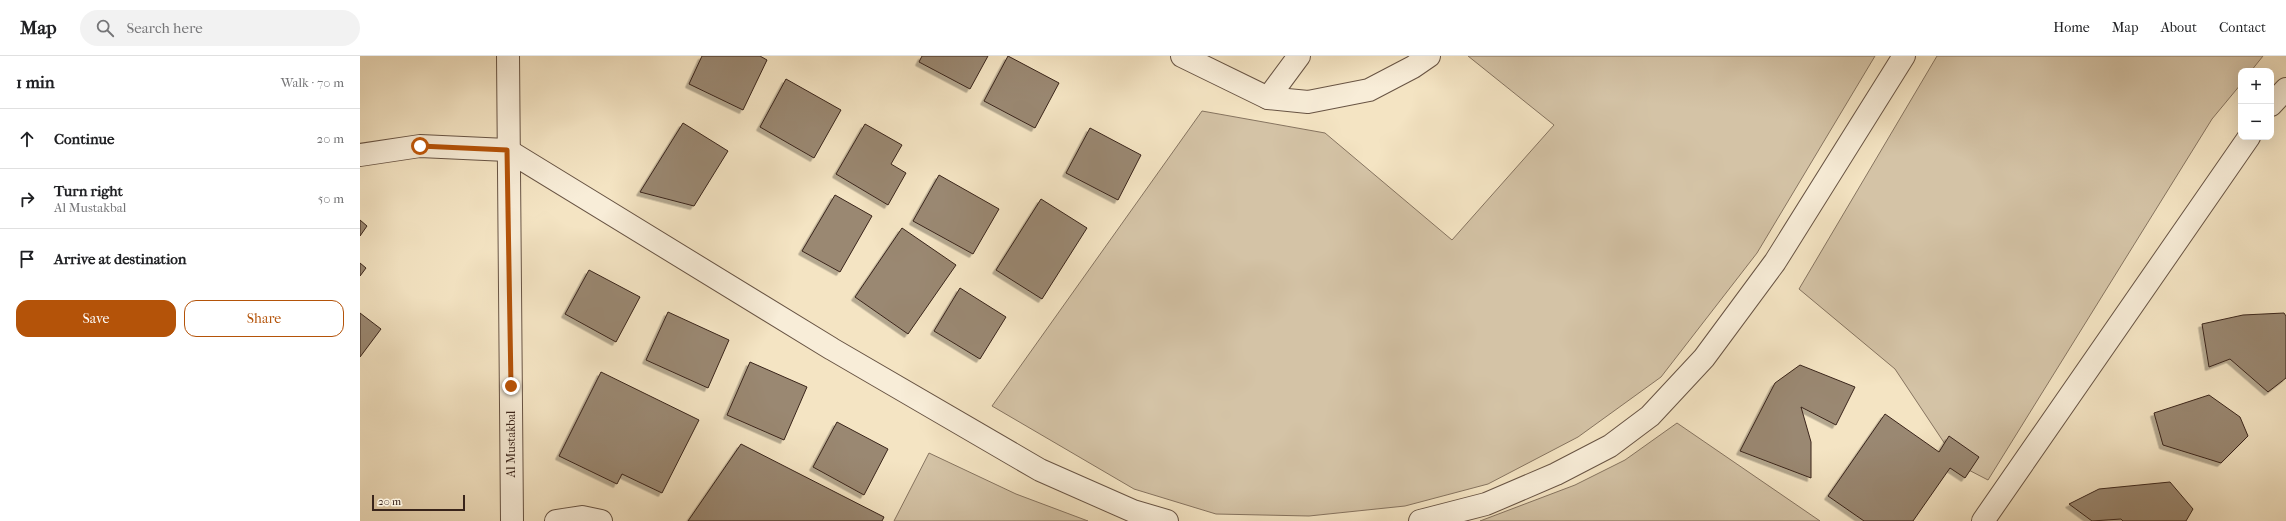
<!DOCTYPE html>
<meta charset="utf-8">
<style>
:root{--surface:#fff;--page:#f2f2f2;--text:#202124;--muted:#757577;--line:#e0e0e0;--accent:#b45309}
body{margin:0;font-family:"IM FELL French Canon",serif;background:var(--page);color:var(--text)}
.controls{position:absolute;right:12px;top:12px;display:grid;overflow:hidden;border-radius:8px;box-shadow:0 4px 16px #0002}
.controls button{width:36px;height:36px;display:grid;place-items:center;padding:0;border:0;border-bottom:1px solid var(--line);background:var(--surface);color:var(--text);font:20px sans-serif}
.scale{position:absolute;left:12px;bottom:10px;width:93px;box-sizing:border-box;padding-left:4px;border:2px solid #39241a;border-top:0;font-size:11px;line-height:14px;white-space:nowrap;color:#39241a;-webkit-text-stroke:3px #f8edd8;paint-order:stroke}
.stop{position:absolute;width:12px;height:12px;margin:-9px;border:3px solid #b45309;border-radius:50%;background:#fff}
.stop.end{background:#b45309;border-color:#fff;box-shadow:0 1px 4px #0008}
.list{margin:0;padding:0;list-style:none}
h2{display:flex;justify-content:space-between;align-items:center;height:52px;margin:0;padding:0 16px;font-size:17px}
h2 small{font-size:13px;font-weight:400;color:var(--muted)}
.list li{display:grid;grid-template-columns:26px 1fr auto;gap:12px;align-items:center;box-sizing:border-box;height:60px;padding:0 16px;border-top:1px solid var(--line)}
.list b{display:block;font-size:15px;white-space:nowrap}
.list p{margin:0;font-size:13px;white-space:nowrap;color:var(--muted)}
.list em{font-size:13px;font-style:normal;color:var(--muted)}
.actions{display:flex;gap:8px;padding:12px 16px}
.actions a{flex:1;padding:9px 0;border:1px solid var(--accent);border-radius:12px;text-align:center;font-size:14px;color:var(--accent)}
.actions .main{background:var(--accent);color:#fff}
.icon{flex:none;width:22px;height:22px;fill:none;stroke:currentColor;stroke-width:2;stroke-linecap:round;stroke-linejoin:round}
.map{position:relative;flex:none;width:1926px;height:465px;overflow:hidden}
header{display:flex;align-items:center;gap:24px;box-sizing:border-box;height:56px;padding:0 20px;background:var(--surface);border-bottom:1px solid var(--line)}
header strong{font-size:19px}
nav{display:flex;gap:22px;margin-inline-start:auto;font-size:14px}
.search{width:280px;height:36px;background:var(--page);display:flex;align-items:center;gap:10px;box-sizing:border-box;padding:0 14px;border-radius:22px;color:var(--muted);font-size:15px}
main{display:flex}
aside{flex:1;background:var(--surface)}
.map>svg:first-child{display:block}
</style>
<header>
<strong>Map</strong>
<div class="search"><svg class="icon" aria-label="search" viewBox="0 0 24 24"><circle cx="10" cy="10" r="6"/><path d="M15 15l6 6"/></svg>Search here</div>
<nav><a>Home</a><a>Map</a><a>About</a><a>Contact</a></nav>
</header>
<main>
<aside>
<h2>1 min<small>Walk · 70 m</small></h2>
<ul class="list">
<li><svg class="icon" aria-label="ahead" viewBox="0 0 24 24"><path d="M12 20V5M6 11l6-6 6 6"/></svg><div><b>Continue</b></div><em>20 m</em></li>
<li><svg class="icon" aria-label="right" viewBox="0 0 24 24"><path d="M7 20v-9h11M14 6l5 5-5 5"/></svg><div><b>Turn right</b><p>Al Mustakbal</p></div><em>50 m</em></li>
<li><svg class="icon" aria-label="arrive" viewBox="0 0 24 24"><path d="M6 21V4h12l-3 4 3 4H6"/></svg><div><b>Arrive at destination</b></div></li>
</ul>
<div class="actions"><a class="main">Save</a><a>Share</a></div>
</aside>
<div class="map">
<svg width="1926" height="465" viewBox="0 0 1926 465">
<defs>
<filter id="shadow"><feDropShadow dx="-3.5" dy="3.5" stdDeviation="0" flood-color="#0004"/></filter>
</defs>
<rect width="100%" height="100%" fill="#f4e4c3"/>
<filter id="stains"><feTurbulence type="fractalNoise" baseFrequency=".005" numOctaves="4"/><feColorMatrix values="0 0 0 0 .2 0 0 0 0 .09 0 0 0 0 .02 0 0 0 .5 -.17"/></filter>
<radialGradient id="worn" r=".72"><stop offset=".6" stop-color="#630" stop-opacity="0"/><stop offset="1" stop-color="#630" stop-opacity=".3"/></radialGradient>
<g fill="#d4c3a6" stroke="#867460">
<polygon points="1108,0 1515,0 1397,197 1301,321 1218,381 1128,428 1045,450 949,460 856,458 774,433 632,350 842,55 965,77 1092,184 1194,69"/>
<polygon points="1577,0 1903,0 1891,15 1881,15 1881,28 1852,63 1628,424 1599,409 1535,313 1439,233"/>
<polygon points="1317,367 1460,465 1120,465 1215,429 1265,404"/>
<polygon points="569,397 656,438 728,465 534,465"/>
</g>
<g fill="#9a8872" stroke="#39241a" filter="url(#shadow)">
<polygon points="342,0 400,0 407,4 383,54 329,28"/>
<polygon points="562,0 628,0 610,33 559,6"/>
<polygon points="648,0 699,27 675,72 624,45"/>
<polygon points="426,23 481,54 454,102 400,71"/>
<polygon points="323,67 368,95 334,150 280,136"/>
<polygon points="505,68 542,89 531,108 546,117 528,149 476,118"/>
<polygon points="730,72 781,99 758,144 706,117"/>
<polygon points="579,119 639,153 613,198 553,165"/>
<polygon points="475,139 512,160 480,216 442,195"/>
<polygon points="681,143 727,172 682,243 636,214"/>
<polygon points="0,164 7,170 0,180"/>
<polygon points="542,172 596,209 548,278 495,241"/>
<polygon points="0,207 6,212 0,220"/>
<polygon points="229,214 280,241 256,286 205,258"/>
<polygon points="600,232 646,261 620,303 574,275"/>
<polygon points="308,256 369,284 348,332 286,304"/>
<polygon points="0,257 21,273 0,301"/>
<polygon points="1924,257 1926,260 1926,322 1908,336 1870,303 1849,311 1842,268 1883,259"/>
<polygon points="390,306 447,331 424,384 367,359"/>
<polygon points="1440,309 1495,331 1476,369 1441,351 1451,386 1451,422 1380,395 1415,327"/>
<polygon points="241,316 339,364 302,437 262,418 257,428 199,400"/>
<polygon points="1849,339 1880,361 1888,380 1861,407 1803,389 1794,357"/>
<polygon points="1525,358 1579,396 1589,380 1619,401 1605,422 1590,412 1553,465 1504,465 1468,440"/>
<polygon points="477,366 528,393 504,439 453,411"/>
<polygon points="381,388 524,461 522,465 328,465"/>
<polygon points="1810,426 1833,453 1826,465 1763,465 1761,463 1732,465 1709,448 1739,433"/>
</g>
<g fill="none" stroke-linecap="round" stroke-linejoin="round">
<g stroke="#685444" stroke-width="24">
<g id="minor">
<polyline points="148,0 152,465"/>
<polyline points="822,0 908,42 948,46 1009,34 1053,11 1069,0"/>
<polyline points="908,42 939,0"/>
<polyline points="1911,49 1926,33"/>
<polyline points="0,99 60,90 147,94 472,293 680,414 773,455 807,465"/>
<polyline points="196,465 222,461 241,465"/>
<polyline points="1060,465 1126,448 1196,418 1250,390 1290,360 1344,302 1415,206 1544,0"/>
<polyline points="1623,465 1889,81"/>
</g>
</g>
<use href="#minor" stroke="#f8edd8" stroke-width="22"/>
</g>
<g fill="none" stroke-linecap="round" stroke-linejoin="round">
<polyline stroke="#b45309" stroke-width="5" points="60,90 147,94 151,330"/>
</g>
<g text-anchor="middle" stroke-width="3.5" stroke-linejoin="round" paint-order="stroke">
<g font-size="12" fill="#39241a" stroke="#f8edd8">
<text transform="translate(151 388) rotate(-90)" y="4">Al Mustakbal</text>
</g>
</g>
<rect width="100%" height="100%" filter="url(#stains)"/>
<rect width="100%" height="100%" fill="url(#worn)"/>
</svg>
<div class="controls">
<button>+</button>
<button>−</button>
</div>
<div class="scale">20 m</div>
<div class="stop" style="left:60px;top:90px"></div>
<div class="stop end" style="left:151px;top:330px"></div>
</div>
</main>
